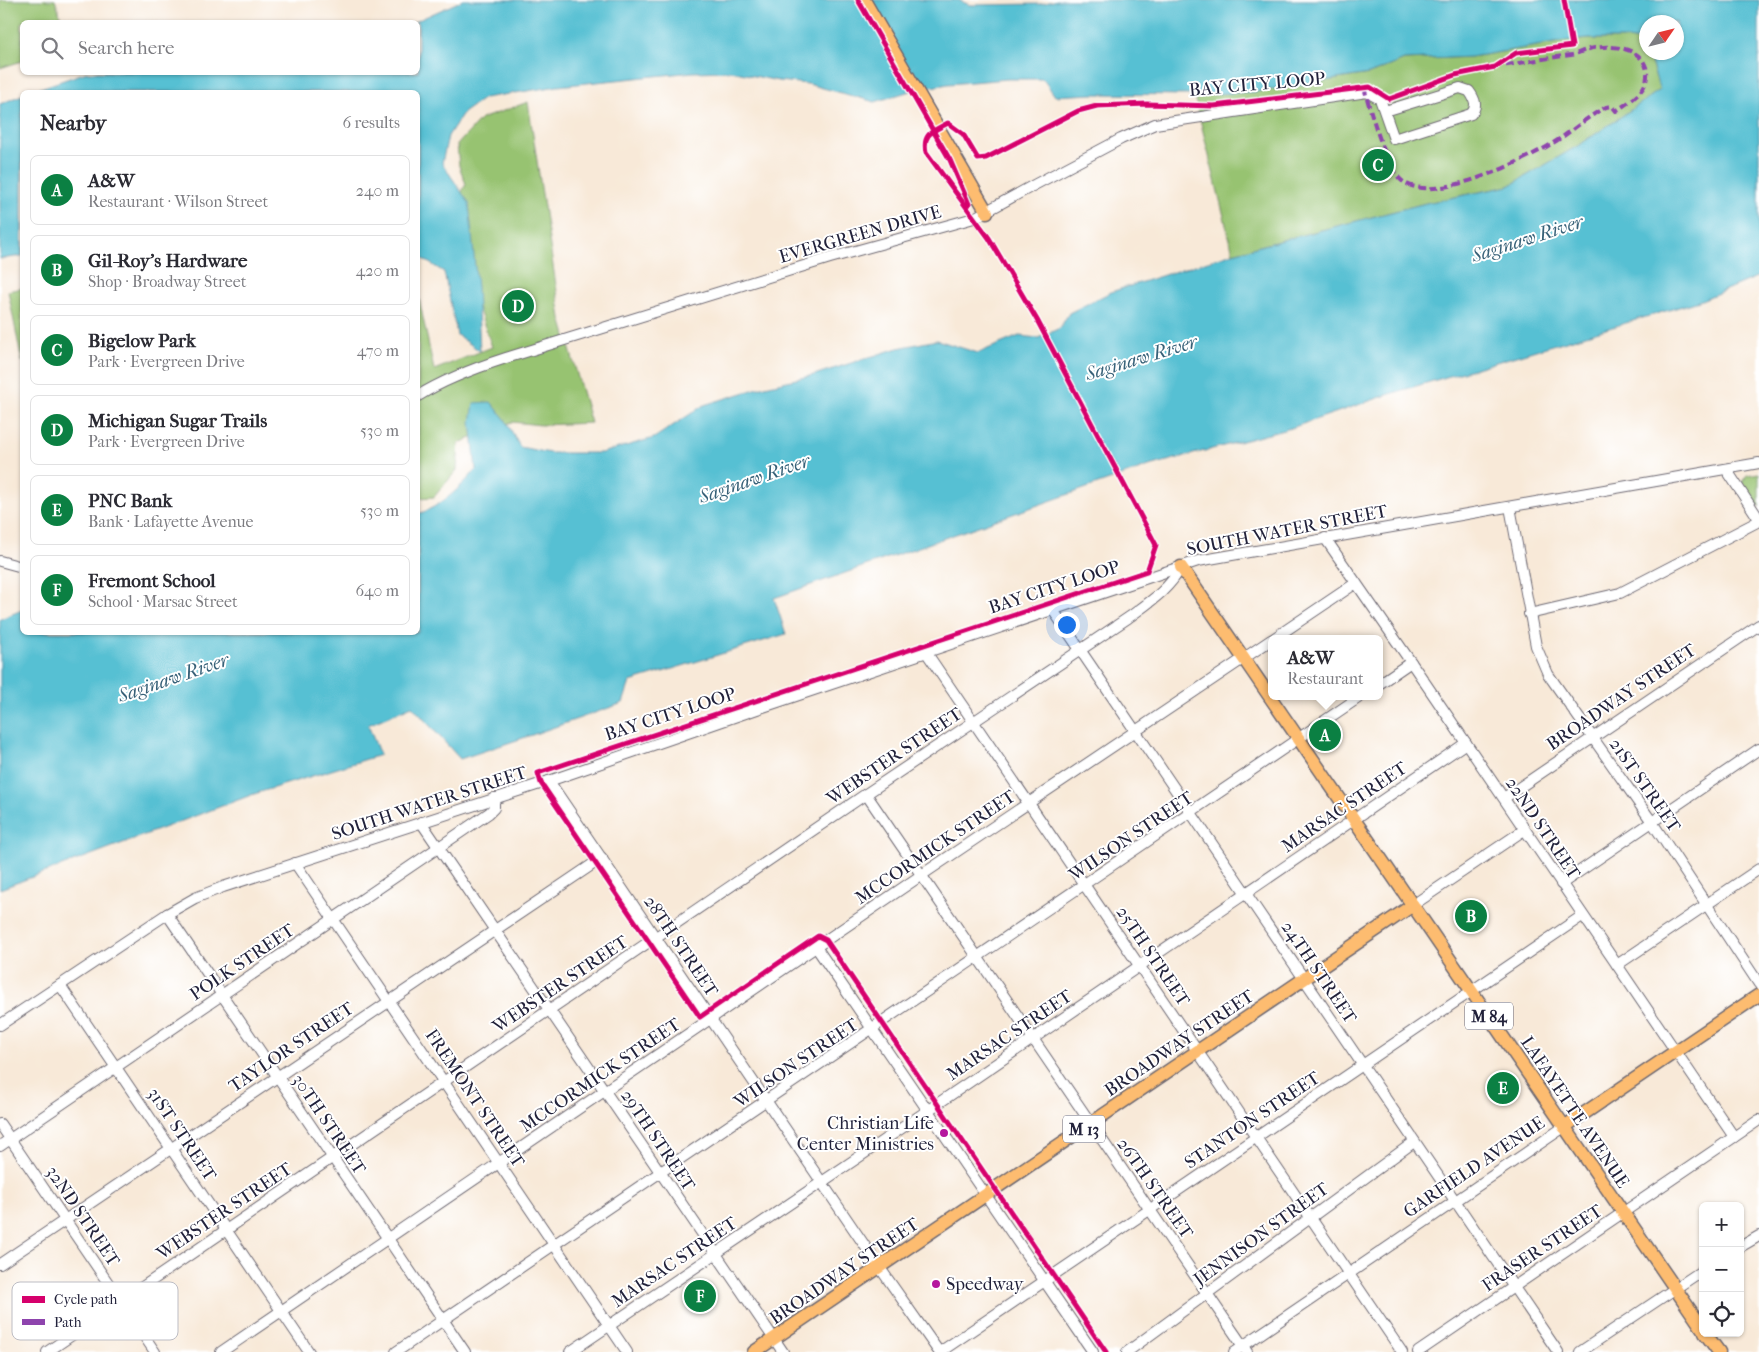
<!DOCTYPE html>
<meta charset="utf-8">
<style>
:root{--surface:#fff;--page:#f2f2f3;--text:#2b2b33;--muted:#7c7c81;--line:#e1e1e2;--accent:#0b8043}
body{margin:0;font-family:"IM FELL French Canon",serif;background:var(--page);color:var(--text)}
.controls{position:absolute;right:15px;bottom:15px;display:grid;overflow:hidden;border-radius:8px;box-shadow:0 1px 4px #0004}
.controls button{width:45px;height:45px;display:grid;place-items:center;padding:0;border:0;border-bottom:1px solid var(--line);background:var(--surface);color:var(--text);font:25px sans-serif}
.compass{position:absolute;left:1639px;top:15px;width:45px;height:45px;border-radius:50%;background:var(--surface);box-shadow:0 1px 4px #0004;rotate:55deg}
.you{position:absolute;left:1066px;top:624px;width:18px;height:18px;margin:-12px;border:4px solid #fff;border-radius:50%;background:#1a73e8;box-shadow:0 0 0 8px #1a73e833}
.badge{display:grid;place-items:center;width:32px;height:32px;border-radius:50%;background:var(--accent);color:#fff;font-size:16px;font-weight:700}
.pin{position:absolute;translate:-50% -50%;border:2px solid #fff;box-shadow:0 1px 5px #0006}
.popup{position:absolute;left:1268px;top:635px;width:115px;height:65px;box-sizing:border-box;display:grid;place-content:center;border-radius:8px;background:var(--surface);filter:drop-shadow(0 1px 4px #0005);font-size:16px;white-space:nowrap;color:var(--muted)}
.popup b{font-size:19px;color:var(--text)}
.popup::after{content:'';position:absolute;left:50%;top:100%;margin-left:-10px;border:10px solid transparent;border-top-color:var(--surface)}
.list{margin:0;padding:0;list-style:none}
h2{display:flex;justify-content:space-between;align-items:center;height:65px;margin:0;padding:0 20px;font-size:21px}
h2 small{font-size:16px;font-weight:400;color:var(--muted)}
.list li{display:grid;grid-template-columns:32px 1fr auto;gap:15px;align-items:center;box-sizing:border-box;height:70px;margin:0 10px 10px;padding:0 10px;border:1px solid var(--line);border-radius:8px}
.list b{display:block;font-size:19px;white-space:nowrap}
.list p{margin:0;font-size:16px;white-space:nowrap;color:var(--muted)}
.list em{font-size:16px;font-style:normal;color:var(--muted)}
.icon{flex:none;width:28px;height:28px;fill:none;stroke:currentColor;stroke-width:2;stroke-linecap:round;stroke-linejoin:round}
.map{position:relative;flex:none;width:1759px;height:1352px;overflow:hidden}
.search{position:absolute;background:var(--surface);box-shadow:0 1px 4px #0004;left:20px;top:20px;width:400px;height:55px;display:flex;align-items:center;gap:12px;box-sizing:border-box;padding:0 18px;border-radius:8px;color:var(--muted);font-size:19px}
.panel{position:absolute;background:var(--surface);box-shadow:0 1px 4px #0004;left:20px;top:90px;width:400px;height:545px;border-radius:8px}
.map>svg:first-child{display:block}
</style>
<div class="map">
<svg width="1759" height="1352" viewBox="0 0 1759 1352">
<rect width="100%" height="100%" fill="#fff"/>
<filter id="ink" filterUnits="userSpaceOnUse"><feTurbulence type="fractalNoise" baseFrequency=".02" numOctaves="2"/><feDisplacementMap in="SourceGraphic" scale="10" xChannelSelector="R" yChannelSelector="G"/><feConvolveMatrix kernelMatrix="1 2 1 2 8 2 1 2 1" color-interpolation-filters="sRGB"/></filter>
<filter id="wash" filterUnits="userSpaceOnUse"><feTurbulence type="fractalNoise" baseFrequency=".0096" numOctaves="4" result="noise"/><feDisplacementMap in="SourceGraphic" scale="20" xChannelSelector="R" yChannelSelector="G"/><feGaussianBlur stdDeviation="1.12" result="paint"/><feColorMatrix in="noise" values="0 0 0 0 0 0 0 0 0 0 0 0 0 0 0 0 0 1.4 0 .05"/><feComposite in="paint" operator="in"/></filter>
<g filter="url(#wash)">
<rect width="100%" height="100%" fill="#f8e9d8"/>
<g fill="#97c371" stroke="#5c7256">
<polygon points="0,0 55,0 61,18 59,22 22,22 22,61 0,68"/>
<polygon points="1589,39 1628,39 1645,42 1646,52 1648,53 1660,90 1581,144 1509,186 1426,203 1233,253 1194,95 1254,92 1369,74 1404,60 1471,57 1566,41"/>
<polygon points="528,102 561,318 591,423 541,425 512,422 459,443 457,470 434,497 418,498 418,294 434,370 492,347 454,239 418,184 447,219 466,184 459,166 457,145 481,119"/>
<polygon points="22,288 22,362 8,291"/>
<polygon points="1759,473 1759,507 1742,482 1747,475"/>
</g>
<g fill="#57c0d3" stroke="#3c7187">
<path d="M463,0H958L970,5L1040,4L1058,0H1759V276L1699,301L1393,393L1291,428L1152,465L774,598L786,634L630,682L623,703L529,736L460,759L412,706L368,725L380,755L254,794L0,889V619L22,610V632H418V514C440,507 460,488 476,470L471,422L474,403L491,402L505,419L520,447L550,453H601L654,438L704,405L765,386L814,375L898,348L937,340L978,353L1019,336L1038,338L1060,328L1069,313L1111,292L1233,253L1426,203L1509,186L1581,144L1660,90L1648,53L1676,52V22H1646V48L1645,42L1628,39H1589L1566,41L1471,57L1404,60L1369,74L1254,92L1194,95L1092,94L1055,96L1043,79H1007L948,84L910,91L875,102L808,84L778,81L731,71L693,72L558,86L484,98L463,113L448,136L442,163L469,203L477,287L480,351L457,335L444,272L418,256V92H29L87,72H418V22H414Z"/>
<polygon points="22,95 22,256 0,259 0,104"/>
</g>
</g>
<g filter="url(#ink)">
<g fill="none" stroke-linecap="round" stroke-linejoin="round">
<g stroke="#6d6872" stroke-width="12">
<g id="minor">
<path d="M418,396C445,379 475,368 506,358L830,258L974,218L1036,184L1121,139L1155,124L1367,92L1380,99L1394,139L1471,114C1478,106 1475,99 1469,91L1460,88L1385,111"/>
<polyline points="1726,469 1759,519"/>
<polyline points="1510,507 1536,646 1548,674 1652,822 1759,984"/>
<polyline points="1325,538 1415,668 1734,1137"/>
<polyline points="0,561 22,567"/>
<polyline points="1053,610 1558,1352"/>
<polyline points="1529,614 1620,593 1759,521"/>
<polyline points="1273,639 1356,583"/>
<polyline points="926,652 1402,1352"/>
<polyline points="1379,684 1411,662"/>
<polyline points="549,781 880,1268 939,1352"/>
<polyline points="866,794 1247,1352"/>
<polyline points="1504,798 1759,625"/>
<polyline points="421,822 783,1352"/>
<polyline points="295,863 627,1352"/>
<polyline points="1561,884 1759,749"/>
<polyline points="1413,905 1524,830"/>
<polyline points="167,914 465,1352"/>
<polyline points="816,947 1093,1352"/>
<polyline points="1617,965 1759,869"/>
<polyline points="60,985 309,1352"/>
<polyline points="0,1025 167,914 195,898 223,887 549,781 757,709 1198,561 1759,463"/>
<polyline points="0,1124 155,1352"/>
<polyline points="0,1146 489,813 494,808 494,798"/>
<polyline points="1740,1247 1759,1236"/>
<polyline points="0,1264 602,858"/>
<path d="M47,1352L866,794L1128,618C1148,603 1169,590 1181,567"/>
<polyline points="221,1352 929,870 1271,640"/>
<polyline points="396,1352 1361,696"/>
<polyline points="570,1352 927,1111 1466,743"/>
<polyline points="940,1352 1582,916"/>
<polyline points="1127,1352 1414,1142"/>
<polyline points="1234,1352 1564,1127"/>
<polyline points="1418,1352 1759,1120"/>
<polyline points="1580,1352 1703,1270"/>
</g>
</g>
<g stroke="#6d6872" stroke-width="15">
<g id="major">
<polyline points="864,0 987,212"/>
<polyline points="1181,567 1703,1329"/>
<polyline points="1564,1127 1759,995"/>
<polyline points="1705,1333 1719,1352"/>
<polyline points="754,1352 1413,905"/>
</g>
</g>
<use href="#minor" stroke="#fff" stroke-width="10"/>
<use href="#major" stroke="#fdbc6f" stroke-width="12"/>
<path stroke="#8e44ad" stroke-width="4" stroke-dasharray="8 4" stroke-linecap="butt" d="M1364,87C1370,110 1385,164 1400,179C1428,208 1524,161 1553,143C1571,132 1587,117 1606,107L1612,106L1616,111C1630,101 1649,91 1647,71C1643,46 1608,44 1589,49C1582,51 1577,54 1571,55C1548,58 1525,62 1502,66"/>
<g stroke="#fff" stroke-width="8">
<g id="cycleway">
<polyline points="858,0 950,160 969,204"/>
<path d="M1106,1352L826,940L818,936L700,1017L541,783L538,773L1147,571L1156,545L1037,320L989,238L926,152C922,133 934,131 948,123L963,134L978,159L986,158L1078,111L1097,106L1147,104L1214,106L1370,87L1389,99L1455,75L1495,67L1516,53L1572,46L1564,0"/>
</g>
</g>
<use href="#cycleway" stroke="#d6006c" stroke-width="5"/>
</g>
</g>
<g fill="#b5179e" stroke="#fff" stroke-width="2">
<circle cx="944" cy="1133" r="5"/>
<circle cx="936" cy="1284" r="5"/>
</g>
<g text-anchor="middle" stroke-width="4" stroke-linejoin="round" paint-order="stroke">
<g fill="#fff" stroke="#646476" stroke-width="1">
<rect x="1465" y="1002.5" width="48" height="27" rx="4"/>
<rect x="1063" y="1115.5" width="42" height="27" rx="4"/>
</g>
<g font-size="16" font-weight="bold" fill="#22223b">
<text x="1489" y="1022">M 84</text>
<text x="1084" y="1135">M 13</text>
</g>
<g font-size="18" fill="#22223b" stroke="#fff">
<text transform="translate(1257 84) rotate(-5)" y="6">BAY CITY LOOP</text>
<text transform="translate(860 234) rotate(-16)" y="6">EVERGREEN DRIVE</text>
<text transform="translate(1287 530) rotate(-11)" y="6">SOUTH WATER STREET</text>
<text transform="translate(1054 587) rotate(-18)" y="6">BAY CITY LOOP</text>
<text transform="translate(1621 697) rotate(-34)" y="6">BROADWAY STREET</text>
<text transform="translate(670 714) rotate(-18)" y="6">BAY CITY LOOP</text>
<text transform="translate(894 756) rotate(-34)" y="6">WEBSTER STREET</text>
<text transform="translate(1645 785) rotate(55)" y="6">21ST STREET</text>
<text transform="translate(429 803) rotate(-18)" y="6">SOUTH WATER STREET</text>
<text transform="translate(1344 807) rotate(-34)" y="6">MARSAC STREET</text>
<text transform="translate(1543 828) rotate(56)" y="6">22ND STREET</text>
<text transform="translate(1131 836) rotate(-34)" y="6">WILSON STREET</text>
<text transform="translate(935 847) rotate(-34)" y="6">MCCORMICK STREET</text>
<text transform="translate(681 946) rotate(56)" y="6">28TH STREET</text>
<text transform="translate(1153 956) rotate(56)" y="6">25TH STREET</text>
<text transform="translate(242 962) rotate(-34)" y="6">POLK STREET</text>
<text transform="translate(1319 972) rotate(56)" y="6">24TH STREET</text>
<text transform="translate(560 984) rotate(-34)" y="6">WEBSTER STREET</text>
<text transform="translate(1009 1035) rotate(-34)" y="6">MARSAC STREET</text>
<text transform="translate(1179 1043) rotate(-34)" y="6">BROADWAY STREET</text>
<text transform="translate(291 1047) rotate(-34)" y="6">TAYLOR STREET</text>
<text transform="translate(796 1063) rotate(-34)" y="6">WILSON STREET</text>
<text transform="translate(600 1075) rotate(-34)" y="6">MCCORMICK STREET</text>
<text transform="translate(475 1098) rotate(56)" y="6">FREMONT STREET</text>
<text transform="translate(1575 1112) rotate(56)" y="6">LAFAYETTE AVENUE</text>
<text transform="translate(1252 1120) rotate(-34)" y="6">STANTON STREET</text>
<text transform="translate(329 1124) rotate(56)" y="6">30TH STREET</text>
<text transform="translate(182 1134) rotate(56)" y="6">31ST STREET</text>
<text transform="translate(658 1140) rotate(56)" y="6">29TH STREET</text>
<text transform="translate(1474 1167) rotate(-34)" y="6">GARFIELD AVENUE</text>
<text transform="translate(1155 1188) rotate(55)" y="6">26TH STREET</text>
<text transform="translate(224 1211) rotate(-34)" y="6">WEBSTER STREET</text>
<text transform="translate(83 1216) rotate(56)" y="6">32ND STREET</text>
<text transform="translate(1261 1234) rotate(-36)" y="6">JENNISON STREET</text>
<text transform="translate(1542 1248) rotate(-34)" y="6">FRASER STREET</text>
<text transform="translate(674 1262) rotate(-34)" y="6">MARSAC STREET</text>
<text transform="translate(844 1271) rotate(-34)" y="6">BROADWAY STREET</text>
</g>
<g font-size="18" fill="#22223b" stroke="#fff" text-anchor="end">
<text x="934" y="1129">Christian Life<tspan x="934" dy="21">Center Ministries</tspan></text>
<text x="946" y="1290" text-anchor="start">Speedway</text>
</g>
<g font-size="19" font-style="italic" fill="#376178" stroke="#fff">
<text transform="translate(1527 238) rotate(-18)" y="7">Saginaw River</text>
<text transform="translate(1141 357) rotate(-17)" y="7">Saginaw River</text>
<text transform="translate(754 478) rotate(-19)" y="7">Saginaw River</text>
<text transform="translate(173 677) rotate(-19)" y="7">Saginaw River</text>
</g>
</g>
<rect x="12" y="1282" width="166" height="58" rx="8" fill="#fff" stroke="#bdbdc4" stroke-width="1"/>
<rect x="22" y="1296" width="23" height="7" fill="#d6006c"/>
<rect x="22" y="1319" width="23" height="6" fill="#8e44ad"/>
<g font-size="14" fill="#22223b">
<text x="54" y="1304">Cycle path</text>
<text x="54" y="1327">Path</text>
</g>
</svg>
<div class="controls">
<button>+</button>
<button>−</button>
<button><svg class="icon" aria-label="locate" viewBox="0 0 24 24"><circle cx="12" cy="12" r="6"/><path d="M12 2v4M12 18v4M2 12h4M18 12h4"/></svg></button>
</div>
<svg class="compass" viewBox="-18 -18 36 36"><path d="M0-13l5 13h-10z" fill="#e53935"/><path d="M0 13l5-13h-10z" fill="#7c7c81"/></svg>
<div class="you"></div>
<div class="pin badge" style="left:1325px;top:735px">A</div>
<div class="popup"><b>A&amp;W</b>Restaurant</div>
<div class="pin badge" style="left:1471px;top:916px">B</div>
<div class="pin badge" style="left:1378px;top:165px">C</div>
<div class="pin badge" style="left:518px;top:306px">D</div>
<div class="pin badge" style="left:1503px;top:1088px">E</div>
<div class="pin badge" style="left:700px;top:1296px">F</div>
<div class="search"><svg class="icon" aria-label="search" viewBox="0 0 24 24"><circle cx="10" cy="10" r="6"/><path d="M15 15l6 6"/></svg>Search here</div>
<section class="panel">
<h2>Nearby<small>6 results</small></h2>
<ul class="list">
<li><span class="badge">A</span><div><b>A&amp;W</b><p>Restaurant · Wilson Street</p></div><em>240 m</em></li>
<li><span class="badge">B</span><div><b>Gil-Roy's Hardware</b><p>Shop · Broadway Street</p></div><em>420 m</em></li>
<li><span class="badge">C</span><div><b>Bigelow Park</b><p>Park · Evergreen Drive</p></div><em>470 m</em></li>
<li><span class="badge">D</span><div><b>Michigan Sugar Trails</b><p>Park · Evergreen Drive</p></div><em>530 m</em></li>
<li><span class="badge">E</span><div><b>PNC Bank</b><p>Bank · Lafayette Avenue</p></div><em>530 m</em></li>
<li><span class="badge">F</span><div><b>Fremont School</b><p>School · Marsac Street</p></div><em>640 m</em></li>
</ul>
</section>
</div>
